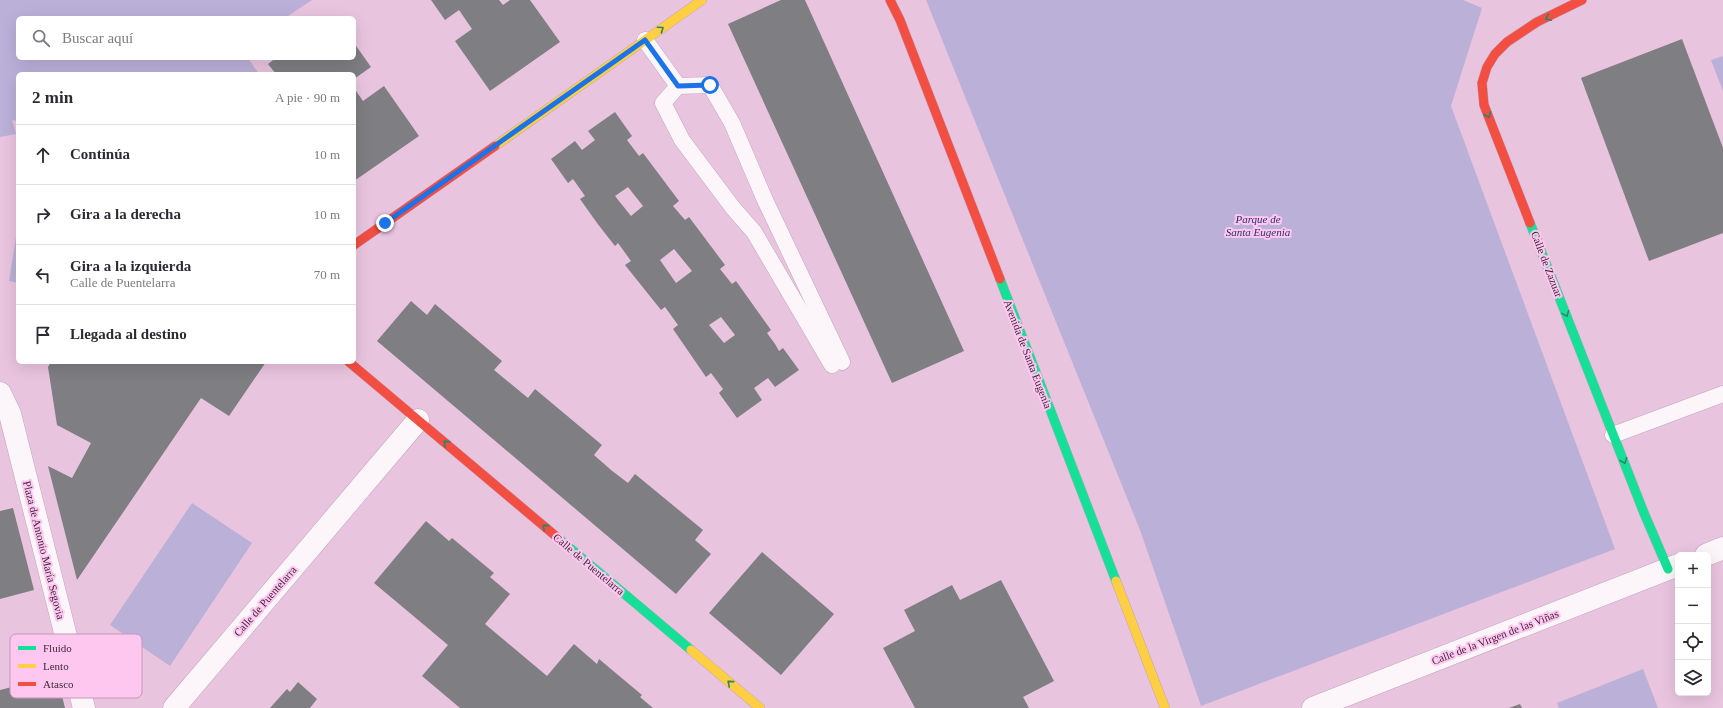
<!DOCTYPE html>
<html lang="es">
<meta charset="utf-8">
<style>
:root{--surface:#fff;--page:#f7f7f7;--text:#2b2b33;--muted:#7c7c81;--line:#e1e1e2}
body{margin:0;font-family:"Times New Roman",serif;background:var(--page);color:var(--text)}
.controls{position:absolute;right:12px;bottom:12px;display:grid;overflow:hidden;border-radius:6px;box-shadow:0 4px 16px #0002}
.controls button{width:36px;height:36px;display:grid;place-items:center;padding:0;border:0;border-bottom:1px solid var(--line);background:var(--surface);color:var(--text);font:20px sans-serif}
.stop{position:absolute;width:12px;height:12px;margin:-9px;border:3px solid #1a73e8;border-radius:50%;background:#fff}
.stop.end{background:#1a73e8;border-color:#fff;box-shadow:0 1px 4px #0008}
.list{margin:0;padding:0;list-style:none}
h2{display:flex;justify-content:space-between;align-items:center;height:52px;margin:0;padding:0 16px;font-size:17px}
h2 small{font-size:13px;font-weight:400;color:var(--muted)}
.list li{display:grid;grid-template-columns:26px 1fr auto;gap:12px;align-items:center;box-sizing:border-box;height:60px;padding:0 16px;border-top:1px solid var(--line)}
.list b{display:block;font-size:15px;white-space:nowrap}
.list p{margin:0;font-size:13px;white-space:nowrap;color:var(--muted)}
.list em{font-size:13px;font-style:normal;color:var(--muted)}
.icon{flex:none;width:22px;height:22px;fill:none;stroke:currentColor;stroke-width:2;stroke-linecap:round;stroke-linejoin:round}
.map{position:relative;flex:none;width:1723px;height:708px;overflow:hidden}
.search{position:absolute;background:var(--surface);box-shadow:0 4px 16px #0002;left:16px;top:16px;width:340px;height:44px;display:flex;align-items:center;gap:10px;box-sizing:border-box;padding:0 14px;border-radius:6px;color:var(--muted);font-size:15px}
.panel{position:absolute;background:var(--surface);box-shadow:0 4px 16px #0002;left:16px;top:72px;width:340px;height:292px;border-radius:6px}
.map>svg:first-child{display:block}
</style>
<div class="map">
<svg width="1723" height="708" viewBox="0 0 1723 708">
<rect width="100%" height="100%" fill="#e9c4df"/>
<g fill="#bbb0d8">
<polygon points="0,0 312,0 285,18 18,18 18,58 248,58 259,74 18,74 18,121 12,120 16,134 0,137"/>
<polygon points="926,0 1463,0 1482,8 1451,106 1615,549 1201,706 1140,530"/>
<polygon points="1723,56 1723,91 1711,60"/>
<polygon points="18,224 18,283 9,281"/>
<polygon points="192,503 252,543 170,666 110,625"/>
<polygon points="1643,669 1658,708 1559,708 1557,703"/>
</g>
<g fill="#7e7e83" fill-rule="evenodd">
<polygon points="431,0 499,0 503,5 510,0 530,0 560,42 490,91 455,41 472,29 459,10 445,20"/>
<polygon points="781,0 805,0 964,351 892,383 728,24"/>
<polygon points="1682,39 1723,148 1723,233 1649,261 1581,78"/>
<polygon points="354,43 371,67 354,79 354,74 276,74 268,64 276,58 354,58"/>
<polygon points="384,86 419,136 354,181 354,88 363,101"/>
<path d="M615,112L632,136L627,140L639,156L643,153L679,201L673,206L685,220L689,217L725,265L720,269L732,284L736,281L771,330L767,333L775,344L779,351L783,348L799,370L775,387L768,378L754,388L762,400L737,418L719,393L723,389L711,373L706,377L673,329L678,325L665,307L661,310L625,265L631,261L618,243L615,246L597,223L580,199L585,196L573,179L568,183L551,159L575,141L582,150L595,140L588,131ZM628,187L643,206L631,216L615,196ZM674,249L692,271L676,283L660,260ZM721,317L735,335L724,343L709,325Z"/>
<polygon points="411,301 427,315 435,304 502,361 494,370 528,398 535,389 602,445 594,455 611,470 628,483 635,474 703,530 695,540 711,554 676,594 377,341"/>
<polygon points="51,362 266,362 229,416 201,398 77,580 48,466 72,478 91,443 57,425 48,367"/>
<polygon points="13,508 34,590 0,599 0,511"/>
<polygon points="426,521 449,541 452,538 494,573 490,577 510,594 485,624 547,676 574,644 597,664 599,659 642,695 640,697 653,708 460,708 422,676 448,645 374,583"/>
<polygon points="762,552 834,614 781,675 709,613"/>
<polygon points="1001,580 1054,681 1023,697 1029,708 915,708 883,648 915,631 904,610 952,585 960,600"/>
<polygon points="57,676 65,708 0,708 0,690"/>
<polygon points="298,682 317,699 310,708 270,708 287,689 290,692"/>
<polygon points="1520,704 1522,708 1509,708"/>
</g>
<g fill="none" stroke-linecap="round" stroke-linejoin="round">
<g stroke="#c2a5ba" stroke-width="17">
<g id="lane">
<polyline points="645,40 678,86 710,85 732,123 765,200 842,362"/>
<polyline points="678,86 663,103 682,140 733,208 754,232 832,365"/>
<polyline points="1613,435 1723,394"/>
</g>
</g>
<g stroke="#c2a5ba" stroke-width="23">
<g id="street">
<polyline points="0,393 10,414 84,708"/>
<polyline points="1706,555 1723,548"/>
<polyline points="174,708 418,420"/>
<polyline points="1313,708 1678,565"/>
</g>
</g>
<g stroke="#c2a5ba" stroke-width="10">
<g id="fast">
<polyline points="1530,223 1644,513 1668,569"/>
<polyline points="1000,279 1116,581"/>
<polyline points="558,538 691,650"/>
</g>
</g>
<g stroke="#c2a5ba" stroke-width="10">
<g id="slow">
<polyline points="495,146 702,0"/>
<polyline points="1116,581 1165,708"/>
<polyline points="691,650 760,708"/>
</g>
</g>
<g stroke="#c2a5ba" stroke-width="10">
<g id="jam">
<polyline points="890,0 900,20 1000,279"/>
<polyline points="1530,223 1484,105 1482,83 1487,67 1495,54 1507,42 1537,22 1582,0"/>
<polyline points="354,245 495,146"/>
<polyline points="349,362 558,538"/>
</g>
</g>
<use href="#lane" stroke="#fcf6fa" stroke-width="16"/>
<use href="#street" stroke="#fcf6fa" stroke-width="22"/>
<use href="#fast" stroke="#16e098" stroke-width="9"/>
<use href="#slow" stroke="#ffcf43" stroke-width="9"/>
<use href="#jam" stroke="#f24e42" stroke-width="9"/>
</g>
<defs><path id="oneway-chevron" d="M-2-3.5L2.5 0L-2 3.5" fill="none" stroke-width="1.6" stroke-linecap="round" stroke-linejoin="round"/></defs>
<g stroke="#2c846a">
<use href="#oneway-chevron" transform="translate(1548 18) rotate(153)"/>
<use href="#oneway-chevron" transform="translate(661 29) rotate(-35)"/>
<use href="#oneway-chevron" transform="translate(1488 115) rotate(68)"/>
<use href="#oneway-chevron" transform="translate(1566 314) rotate(69)"/>
<use href="#oneway-chevron" transform="translate(446 443) rotate(-140)"/>
<use href="#oneway-chevron" transform="translate(1624 461) rotate(69)"/>
<use href="#oneway-chevron" transform="translate(545 527) rotate(-140)"/>
<use href="#oneway-chevron" transform="translate(730 683) rotate(-140)"/>
</g>
<g fill="none" stroke-linecap="round" stroke-linejoin="round">
<polyline stroke="#1a73e8" stroke-width="5" points="385,223 645,40 678,86 710,85"/>
</g>
<g text-anchor="middle" stroke-width="4" stroke-linejoin="round" paint-order="stroke">
<g font-size="11" font-style="italic" fill="#2b2f71" stroke="#fec7ef">
<text x="1258" y="223">Parque de<tspan x="1258" dy="13">Santa Eugenia</tspan></text>
</g>
<g font-size="11" fill="#41273b" stroke="#fec7ef">
<text transform="translate(1547 264) rotate(69)" y="4">Calle de Zazuar</text>
<text transform="translate(1028 354) rotate(69)" y="4">Avenida de Santa Eugenia</text>
<text transform="translate(44 550) rotate(76)" y="4">Plaza de Antonio María Segovia</text>
<text transform="translate(589 564) rotate(40)" y="4">Calle de Puentelarra</text>
<text transform="translate(265 601) rotate(-49)" y="4">Calle de Puentelarra</text>
<text transform="translate(1495 637) rotate(-21)" y="4">Calle de la Virgen de las Viñas</text>
</g>
</g>
<rect x="10" y="634" width="132" height="64" rx="6" fill="#fec7ef" stroke="#c597b9" stroke-width="1"/>
<rect x="18" y="646" width="18" height="4" fill="#16e098"/>
<rect x="18" y="664" width="18" height="4" fill="#ffcf43"/>
<rect x="18" y="682" width="18" height="4" fill="#f24e42"/>
<g font-size="11" fill="#41273b">
<text x="43" y="652">Fluido</text>
<text x="43" y="670">Lento</text>
<text x="43" y="688">Atasco</text>
</g>
</svg>
<div class="controls">
<button>+</button>
<button>−</button>
<button><svg class="icon" aria-label="locate" viewBox="0 0 24 24"><circle cx="12" cy="12" r="6"/><path d="M12 2v4M12 18v4M2 12h4M18 12h4"/></svg></button>
<button><svg class="icon" aria-label="layers" viewBox="0 0 24 24"><path d="M12 4l9 5-9 5-9-5zM3 14l9 5 9-5"/></svg></button>
</div>
<div class="stop" style="left:710px;top:85px"></div>
<div class="stop end" style="left:385px;top:223px"></div>
<div class="search"><svg class="icon" aria-label="search" viewBox="0 0 24 24"><circle cx="10" cy="10" r="6"/><path d="M15 15l6 6"/></svg>Buscar aquí</div>
<section class="panel">
<h2>2 min<small>A pie · 90 m</small></h2>
<ul class="list">
<li><svg class="icon" aria-label="ahead" viewBox="0 0 24 24"><path d="M12 20V5M6 11l6-6 6 6"/></svg><div><b>Continúa</b></div><em>10 m</em></li>
<li><svg class="icon" aria-label="right" viewBox="0 0 24 24"><path d="M7 20v-9h11M14 6l5 5-5 5"/></svg><div><b>Gira a la derecha</b></div><em>10 m</em></li>
<li><svg class="icon" aria-label="left" viewBox="0 0 24 24"><path d="M17 20v-9H6M10 6l-5 5 5 5"/></svg><div><b>Gira a la izquierda</b><p>Calle de Puentelarra</p></div><em>70 m</em></li>
<li><svg class="icon" aria-label="arrive" viewBox="0 0 24 24"><path d="M6 21V4h12l-3 4 3 4H6"/></svg><div><b>Llegada al destino</b></div></li>
</ul>
</section>
</div>
